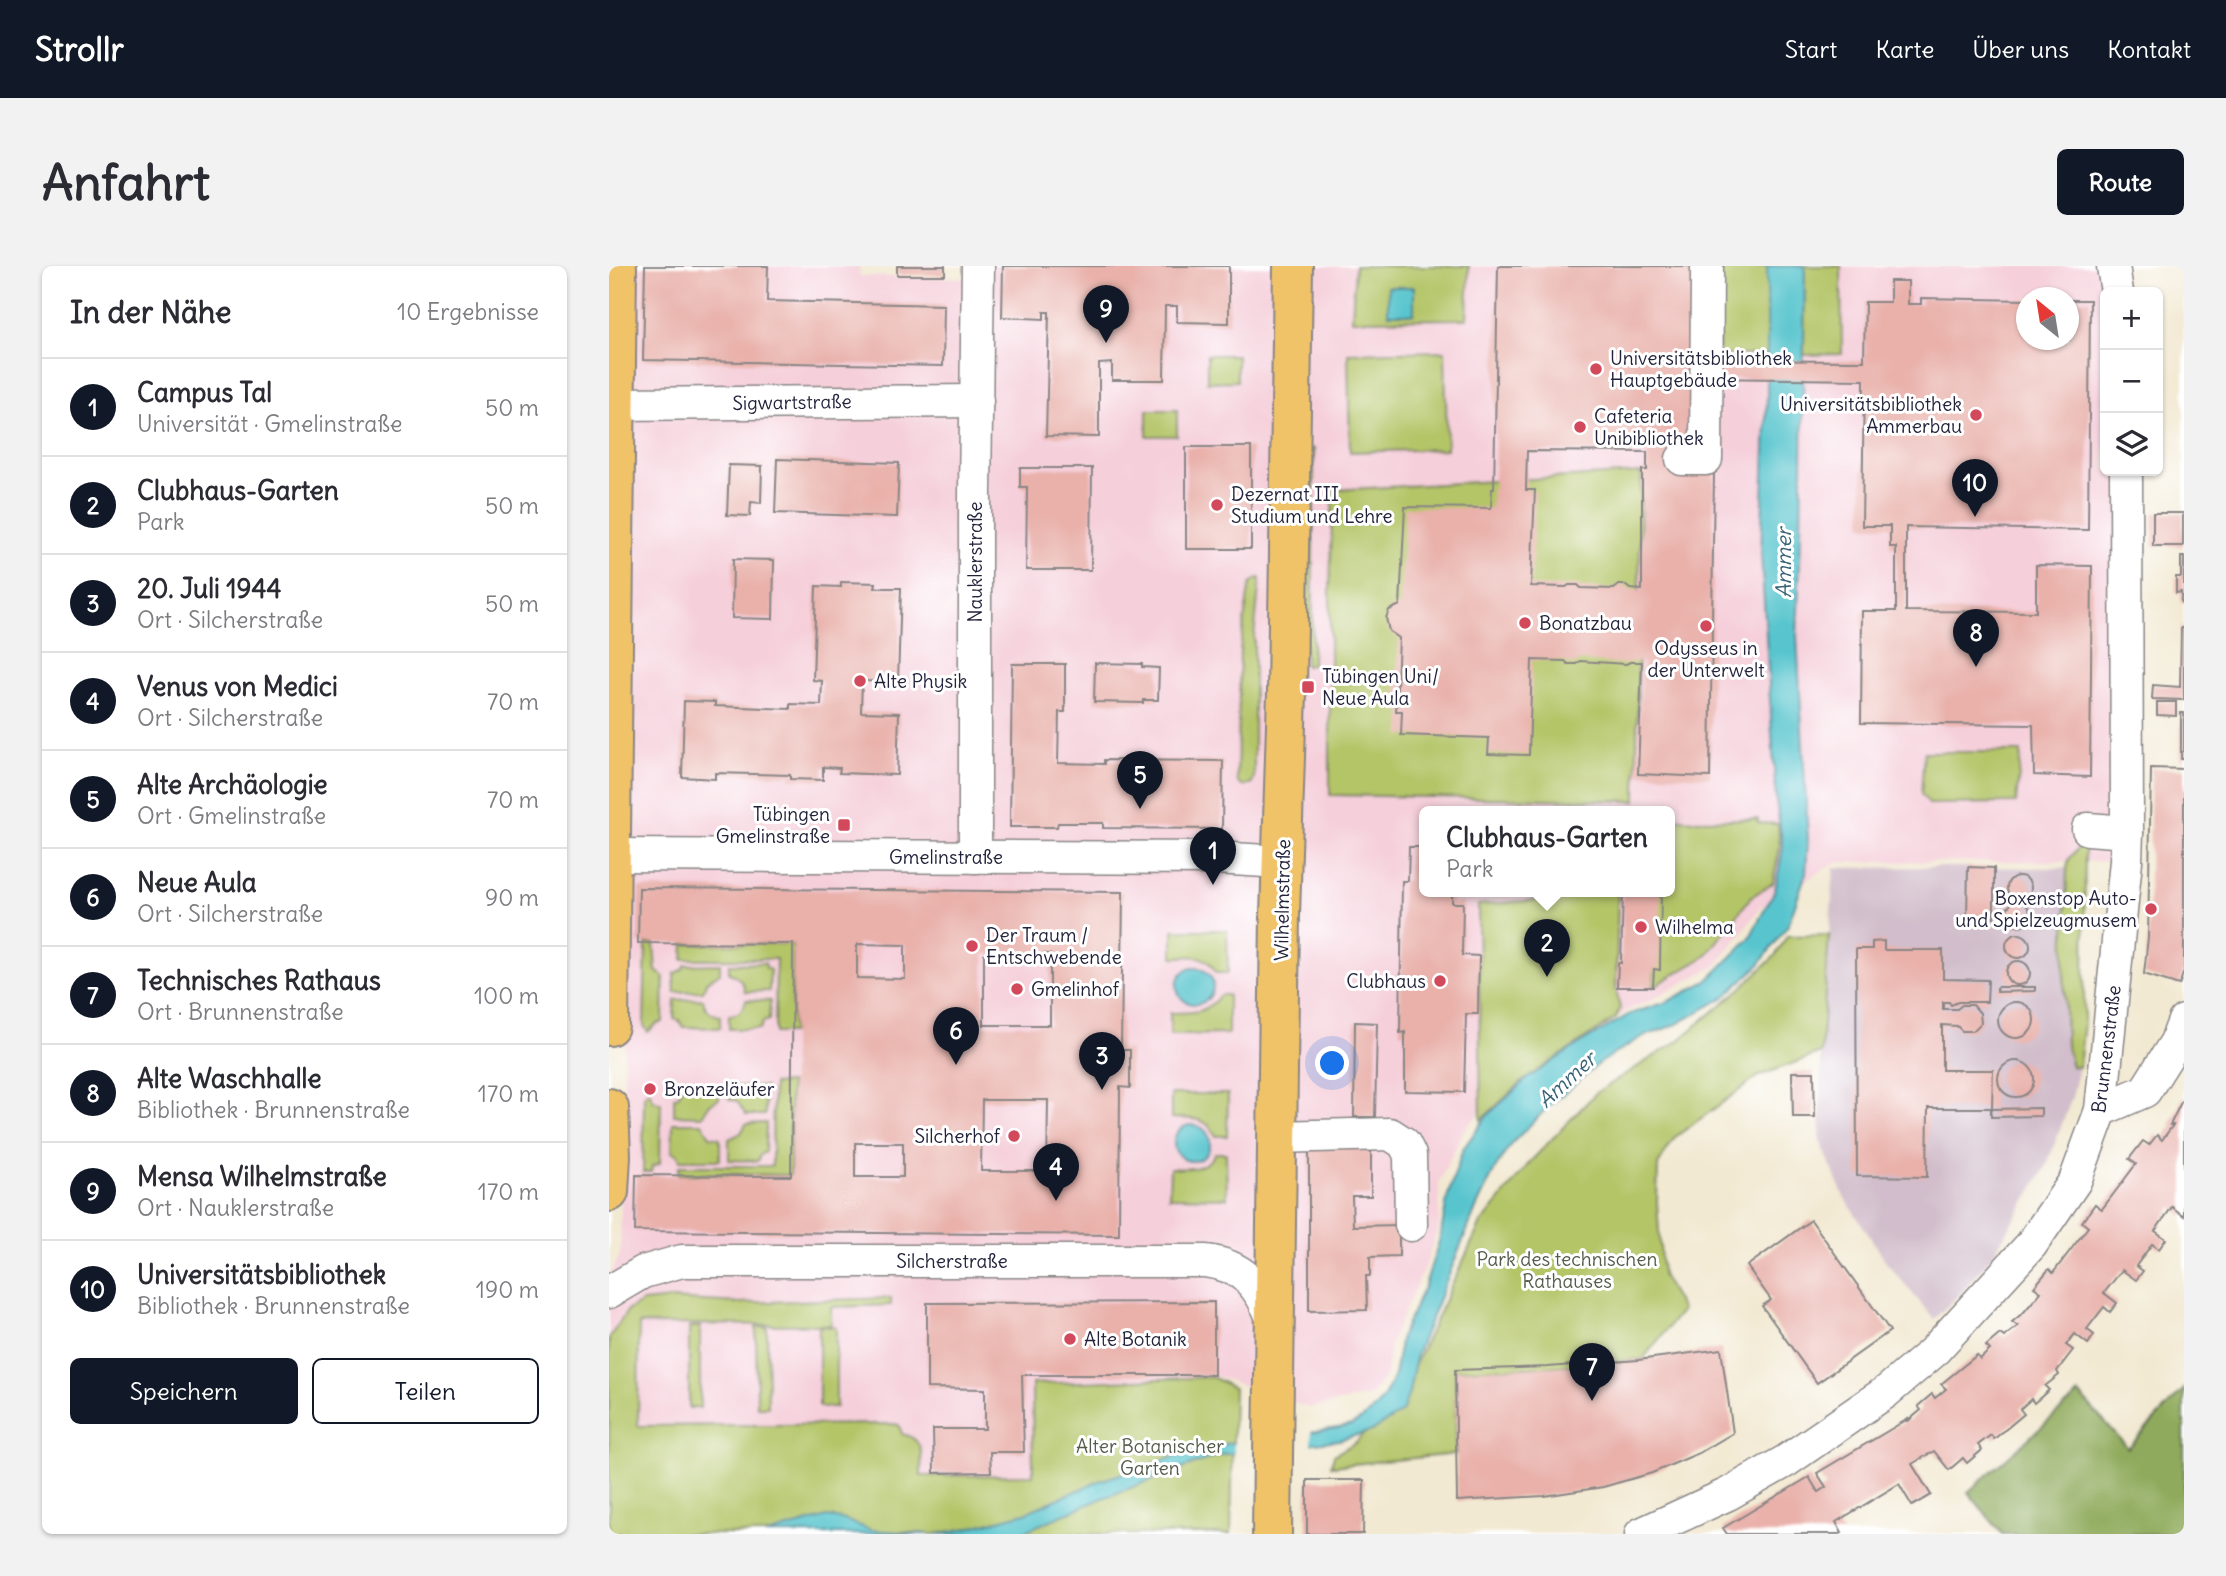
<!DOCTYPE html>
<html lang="de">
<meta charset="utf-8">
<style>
:root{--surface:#fff;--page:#f2f2f3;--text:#2b2b33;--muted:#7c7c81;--line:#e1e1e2;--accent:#111827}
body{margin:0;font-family:Delius,sans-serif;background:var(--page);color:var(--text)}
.controls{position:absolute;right:21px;top:21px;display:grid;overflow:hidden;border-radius:10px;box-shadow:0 2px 5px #0004}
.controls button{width:63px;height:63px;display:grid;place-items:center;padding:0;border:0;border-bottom:2px solid var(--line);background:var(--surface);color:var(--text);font:35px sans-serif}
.compass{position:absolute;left:1407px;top:21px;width:63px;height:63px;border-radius:50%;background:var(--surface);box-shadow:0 2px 5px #0004;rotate:330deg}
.you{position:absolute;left:724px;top:798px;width:24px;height:24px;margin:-18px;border:5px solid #fff;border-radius:50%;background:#1a73e8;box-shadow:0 0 0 10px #1a73e833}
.badge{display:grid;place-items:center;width:46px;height:46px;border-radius:50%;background:var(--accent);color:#fff;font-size:23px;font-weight:700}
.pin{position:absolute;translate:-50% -58px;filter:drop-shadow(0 2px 4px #0008)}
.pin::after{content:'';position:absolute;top:37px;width:24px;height:21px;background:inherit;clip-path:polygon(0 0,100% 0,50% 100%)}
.popup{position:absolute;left:810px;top:540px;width:256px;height:91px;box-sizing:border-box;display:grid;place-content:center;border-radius:10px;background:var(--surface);filter:drop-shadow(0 2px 5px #0005);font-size:23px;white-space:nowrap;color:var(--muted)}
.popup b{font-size:26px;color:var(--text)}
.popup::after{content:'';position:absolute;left:50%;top:100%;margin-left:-14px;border:14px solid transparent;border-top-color:var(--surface)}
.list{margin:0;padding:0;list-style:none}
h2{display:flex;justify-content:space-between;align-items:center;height:91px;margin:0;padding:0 28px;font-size:30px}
h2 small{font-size:23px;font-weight:400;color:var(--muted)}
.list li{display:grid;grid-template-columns:46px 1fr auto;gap:21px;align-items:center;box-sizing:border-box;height:98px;padding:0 28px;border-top:2px solid var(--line)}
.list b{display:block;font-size:26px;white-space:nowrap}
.list p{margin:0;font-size:23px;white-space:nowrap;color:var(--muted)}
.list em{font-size:23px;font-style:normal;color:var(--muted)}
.actions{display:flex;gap:14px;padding:21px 28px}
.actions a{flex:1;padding:16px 0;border:2px solid var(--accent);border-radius:10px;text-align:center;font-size:24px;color:var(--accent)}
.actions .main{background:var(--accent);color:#fff}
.icon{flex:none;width:38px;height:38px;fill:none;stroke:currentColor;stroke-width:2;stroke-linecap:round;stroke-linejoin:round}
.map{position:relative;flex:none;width:1575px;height:1268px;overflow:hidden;border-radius:10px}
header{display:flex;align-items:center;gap:42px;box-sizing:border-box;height:98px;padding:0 35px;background:var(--accent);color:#fff}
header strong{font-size:33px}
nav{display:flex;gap:38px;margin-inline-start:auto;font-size:24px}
.intro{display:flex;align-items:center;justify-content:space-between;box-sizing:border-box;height:168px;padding:0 42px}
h1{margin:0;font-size:49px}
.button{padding:18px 32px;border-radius:10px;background:var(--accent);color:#fff;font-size:24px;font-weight:700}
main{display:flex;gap:42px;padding:0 42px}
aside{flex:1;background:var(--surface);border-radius:10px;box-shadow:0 2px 5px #0004}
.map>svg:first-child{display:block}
</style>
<header>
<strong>Strollr</strong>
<nav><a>Start</a><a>Karte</a><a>Über uns</a><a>Kontakt</a></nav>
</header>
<div class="intro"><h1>Anfahrt</h1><a class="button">Route</a></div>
<main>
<aside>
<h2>In der Nähe<small>10 Ergebnisse</small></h2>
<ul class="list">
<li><span class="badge">1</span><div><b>Campus Tal</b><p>Universität · Gmelinstraße</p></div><em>50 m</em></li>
<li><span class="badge">2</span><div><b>Clubhaus-Garten</b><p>Park</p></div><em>50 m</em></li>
<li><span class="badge">3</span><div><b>20. Juli 1944</b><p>Ort · Silcherstraße</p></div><em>50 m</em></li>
<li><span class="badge">4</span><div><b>Venus von Medici</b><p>Ort · Silcherstraße</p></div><em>70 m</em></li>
<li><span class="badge">5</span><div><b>Alte Archäologie</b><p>Ort · Gmelinstraße</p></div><em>70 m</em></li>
<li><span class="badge">6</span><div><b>Neue Aula</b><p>Ort · Silcherstraße</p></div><em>90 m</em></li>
<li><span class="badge">7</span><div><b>Technisches Rathaus</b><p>Ort · Brunnenstraße</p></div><em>100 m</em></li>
<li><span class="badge">8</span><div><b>Alte Waschhalle</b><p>Bibliothek · Brunnenstraße</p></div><em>170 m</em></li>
<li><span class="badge">9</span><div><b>Mensa Wilhelmstraße</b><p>Ort · Nauklerstraße</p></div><em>170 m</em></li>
<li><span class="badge">10</span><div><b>Universitätsbibliothek</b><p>Bibliothek · Brunnenstraße</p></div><em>190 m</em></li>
</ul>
<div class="actions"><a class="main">Speichern</a><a>Teilen</a></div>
</aside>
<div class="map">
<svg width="1575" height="1268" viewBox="0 0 1575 1268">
<rect width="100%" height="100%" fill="#fff"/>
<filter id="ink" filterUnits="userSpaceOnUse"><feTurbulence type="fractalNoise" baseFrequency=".0143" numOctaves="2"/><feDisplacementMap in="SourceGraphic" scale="14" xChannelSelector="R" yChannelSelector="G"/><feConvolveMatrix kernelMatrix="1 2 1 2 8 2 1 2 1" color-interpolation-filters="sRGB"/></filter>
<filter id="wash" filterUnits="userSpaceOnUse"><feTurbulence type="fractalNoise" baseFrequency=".00686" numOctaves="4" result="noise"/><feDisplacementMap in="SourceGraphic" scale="28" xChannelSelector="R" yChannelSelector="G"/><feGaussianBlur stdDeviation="1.57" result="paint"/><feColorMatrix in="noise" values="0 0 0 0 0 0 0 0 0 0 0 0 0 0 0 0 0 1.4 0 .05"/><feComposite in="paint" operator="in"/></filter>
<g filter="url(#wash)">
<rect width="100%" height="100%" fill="#f2e9d2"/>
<path fill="#f5cfda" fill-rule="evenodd" d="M8,0H250L251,10L369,12V0H1504L1496,26V205H1517V595L1228,596L1152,641L1108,699L1040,735L1019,744L968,777L907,807L855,864L830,916V959L819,993L781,1078L777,1110L761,1130L700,1142L609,1111L423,1118L424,1209L311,1210L313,1189L0,1191V1010L11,989L16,751ZM1418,32H1460V74H1418ZM816,545H1060V625H816Z"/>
<polygon fill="#d1bdcb" points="1338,601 1458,602 1475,756 1470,801 1463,831 1437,901 1385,987 1354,1025 1325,1053 1278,997 1235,931 1211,874 1212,787 1225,602"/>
<g fill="#b4c568" stroke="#6b7452" stroke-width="2">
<polygon points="746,0 860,0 858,53 743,54"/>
<rect x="1110" y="0" width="48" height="89"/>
<polygon points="1196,0 1232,0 1233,88 1195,89"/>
<polygon points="836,85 838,183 741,186 739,87"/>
<polygon points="598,89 628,89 628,115 598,116"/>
<rect x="538" y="144" width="30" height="26"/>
<polygon points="697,182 705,183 703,399 696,400"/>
<polygon points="1032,207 1027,535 721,529 721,324 724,224"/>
<polygon points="649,312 651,312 645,371 645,512 643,518 633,520 628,515 631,384 640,322 642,317"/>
<polygon points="1315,486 1412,486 1407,537 1320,538 1312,528"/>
<polygon points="1061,552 1085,554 1149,553 1149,557 1169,558 1171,581 1164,617 1142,631 1097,690 1044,721 1047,625 1060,625"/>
<polygon points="1476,573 1475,756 1470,801 1463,800 1457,779 1455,707 1458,602 1460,593"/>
<polygon points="964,625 1009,625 1007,722 1011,743 1007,752 915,814 872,854 869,639 964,631"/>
<path d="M564,664H618L619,707H607C597,686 584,691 564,691Z"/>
<polygon points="1220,669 1212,787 1150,810 1065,872 1049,899 1048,936 1053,1009 1073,1044 1034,1093 939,1101 846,1104 847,1188 722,1200 725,1189 747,1176 791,1130 871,959 922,895 987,827 1069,775 1130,724 1166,690 1178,670"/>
<polygon points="37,678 45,678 47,705 55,711 54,756 48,758 39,766 35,760"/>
<polygon points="75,678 184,678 183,767 166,767 167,693 74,693"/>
<path d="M156,697L157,702L161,704L160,725L136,726C135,716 130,710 120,707V698Z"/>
<polygon points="111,698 111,707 97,716 94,725 66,726 65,708 74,703 76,699"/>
<path d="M611,729H619V768L561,769V747C585,746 596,749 611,729Z"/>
<path d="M94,733C95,743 102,748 111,750V762L74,761L70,754L65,753L66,734Z"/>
<path d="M137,734L161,735L160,754L154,756L151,763H120V749C129,749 135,743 137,734Z"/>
<polygon points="181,817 181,909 69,908 70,900 163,900 164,818"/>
<polygon points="74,820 110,820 110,833 101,838 93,850 65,849 65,831 69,830"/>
<polygon points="121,820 156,821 156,849 137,849 128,835 120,833"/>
<polygon points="38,826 41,826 44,834 52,837 51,897 43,900 42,906 34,906 35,830"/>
<path d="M562,828H619L618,870H607C596,849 583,853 562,852Z"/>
<polygon points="64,857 93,857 101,870 111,872 111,894 71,894 69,888 63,886"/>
<polygon points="157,857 156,886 151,889 149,895 120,894 120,873 132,867 137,858"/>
<path d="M606,887H617L618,932L560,931L561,902C578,903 597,905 606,887Z"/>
<path d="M282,1032V1039L222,1041V1059L30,1058L29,1160L285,1158L290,1159L293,1168C317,1173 312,1191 312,1210L424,1209L423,1118L603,1111L625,1122L622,1268H0V1072L19,1044L34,1036L62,1033L130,1037Z"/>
<polygon points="210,1060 227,1061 227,1141 210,1141"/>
<rect x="80" y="1061" width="11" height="81"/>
<polygon points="147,1061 158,1061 159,1141 148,1141"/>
</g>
<polygon fill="#8faa5c" stroke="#58664c" stroke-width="2" points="1575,1123 1575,1268 1393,1268 1359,1226 1470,1128 1519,1182"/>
<g fill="#58c5ce" stroke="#3d7484" stroke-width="2">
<polygon points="1158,0 1196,0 1192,271 1188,370 1199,574 1197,607 1179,659 1149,700 1114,732 1068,758 1031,772 992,796 940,840 902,878 886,903 868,940 807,1089 800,1127 793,1146 763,1165 730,1174 610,1189 494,1232 409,1268 327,1268 359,1262 416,1247 490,1215 580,1186 615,1178 729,1162 743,1159 761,1147 774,1133 785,1110 792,1070 816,1019 831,972 839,929 854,883 878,850 919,812 969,779 1021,748 1058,736 1098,715 1140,673 1166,624 1174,581 1167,535 1152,287 1158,130"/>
<rect x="779" y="21" width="26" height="27"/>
<circle cx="586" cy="720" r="18"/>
<circle cx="583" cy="877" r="18"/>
<polygon points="218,1251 233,1253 262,1264 321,1268 158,1268"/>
</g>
<polygon fill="#f2e9d2" points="702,1161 702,1181 625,1192 625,1173"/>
<g id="blocks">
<g fill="#e9b1aa" fill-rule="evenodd">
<polygon points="36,0 159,0 158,35 335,39 334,100 34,94"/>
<rect x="288" y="0" width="48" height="9"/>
<polygon points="394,0 620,0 620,57 568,56 568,40 556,40 555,114 503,114 503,97 490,98 490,171 437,170 440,46 435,46 435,53 393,51"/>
<path d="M889,0H1090L1087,94L1255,95L1256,36H1281V15H1299V38H1312V32L1418,34V74H1460V34H1481L1479,264L1297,261V345L1427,346V299L1483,300L1481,511L1425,509L1424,459L1252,457L1253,345H1287V281H1281V260H1253L1255,114L1088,112L1105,204L1101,511L1029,508L1033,396H1021L1017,398L971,395L967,398H959L956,395L923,394L920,489L879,488L880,472L792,469L793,445H787L790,372L780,365L777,352L780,344L791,339L796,241L882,242L883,223H885ZM918,185L1038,186V204H1033V324L1021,323L1016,319H1010L1005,323L972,322L969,319H960L957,321L922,320L926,224H917Z"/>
<rect x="577" y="181" width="65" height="102"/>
<polygon points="168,193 290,197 288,251 166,247"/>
<polygon points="120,199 153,200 152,237 142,236 141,250 118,249"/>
<polygon points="411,202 483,202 482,304 417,304 418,221 411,221"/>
<rect x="1544" y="247" width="30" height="33"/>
<polygon points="1572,291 1575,291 1575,337 1572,337 1572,326 1567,327 1567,311 1572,311"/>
<polygon points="124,293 165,294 164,353 123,352"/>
<polygon points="232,316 267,317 266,322 292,322 289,416 253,415 252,446 290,447 288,509 230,507 231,502 214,501 214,514 181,513 181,509 106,507 106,513 73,511 75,435 106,436 106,440 181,443 181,438 212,439 213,415 204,414 207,320 232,321"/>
<polygon points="1572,362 1575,362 1575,434 1543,433 1544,419 1571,421"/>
<polygon points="486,397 533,398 533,401 550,402 549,434 534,434 534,437 485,436"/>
<polygon points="403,398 456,398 456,446 450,446 449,497 495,498 495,494 614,495 613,563 494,562 494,557 449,557 448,561 401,561"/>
<polygon points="1548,436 1567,436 1567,450 1548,449"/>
<rect x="1572" y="447" width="3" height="46"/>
<polygon points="1542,502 1575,503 1575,705 1570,719 1535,708 1539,671"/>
<polygon points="800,581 816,581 816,625 843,625 843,637 854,637 853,689 870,690 869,748 857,748 855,826 796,825 796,766 791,767 793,615 799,615"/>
<polygon points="1359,601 1385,602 1385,651 1358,650"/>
<circle cx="1410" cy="622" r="12"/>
<path d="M30,622L514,626L512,784H521V822L511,821L510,969L26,965L27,909L182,910L183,795L184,678L29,677ZM248,678L296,679V713L248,712ZM375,688H441V759H375ZM373,834H439L438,905H372ZM246,877H294V911H246Z"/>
<polygon points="1014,625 1052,625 1051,704 1045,703 1044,721 1008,721 1009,697 1012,697"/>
<circle cx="1409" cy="648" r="12"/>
<circle cx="1409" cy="680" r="12"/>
<polygon points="1275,675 1275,684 1334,684 1334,713 1379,714 1378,736 1349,736 1342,739 1340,736 1334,736 1334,743 1348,743 1353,739 1364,739 1371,747 1372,757 1364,765 1353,765 1348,760 1333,759 1333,804 1384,804 1383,842 1319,842 1318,911 1248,910 1247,683 1263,683 1263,676"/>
<circle cx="1409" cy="707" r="12"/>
<polygon points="1388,721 1426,721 1426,725 1388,726"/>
<circle cx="1407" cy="754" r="18"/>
<polygon points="746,756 768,757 766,851 745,851"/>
<circle cx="1407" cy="813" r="18"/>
<polygon points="1183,806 1205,806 1206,851 1184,851"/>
<polygon points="1575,830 1575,950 1563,941 1546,965 1557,973 1550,983 1543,978 1527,1000 1534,1005 1527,1014 1513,1004 1495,1027 1508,1037 1501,1046 1495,1041 1478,1063 1485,1069 1479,1078 1466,1068 1457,1079 1464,1084 1448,1105 1450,1109 1436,1120 1440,1124 1425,1137 1422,1133 1411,1143 1415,1148 1385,1173 1382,1169 1369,1179 1373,1184 1358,1197 1354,1192 1340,1204 1325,1185 1303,1198 1322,1229 1303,1240 1290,1218 1227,1256 1233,1267 1231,1268 1118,1268 1114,1262 1200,1211 1209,1226 1217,1221 1208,1207 1299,1153 1299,1155 1312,1144 1309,1140 1323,1128 1326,1132 1337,1123 1332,1118 1368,1089 1371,1093 1381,1084 1377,1080 1391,1068 1395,1071 1409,1060 1403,1056 1415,1046 1432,1026 1425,1021 1440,1003 1444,1007 1479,961 1473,956 1486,938 1493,943 1509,922 1527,898 1520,893 1534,875 1540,879 1548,869 1553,874 1564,859 1561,859"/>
<polygon points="1432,842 1432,850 1382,851 1382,843"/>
<polygon points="700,878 762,878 762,930 743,930 744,960 790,959 790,990 761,991 761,1010 757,1010 758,1044 700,1045"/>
<polygon points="1202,954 1281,1065 1208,1117 1153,1040 1162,1034 1138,1000"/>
<polygon points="605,1036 605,1109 413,1109 415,1186 381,1186 382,1206 325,1207 324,1163 376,1163 376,1123 318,1122 318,1037"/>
<polygon points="1112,1083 1124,1167 1090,1187 1043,1207 994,1221 935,1230 848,1235 846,1104 939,1101 1029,1094"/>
<polygon points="698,1214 755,1214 754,1268 698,1268"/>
</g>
</g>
</g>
<g filter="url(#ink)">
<use href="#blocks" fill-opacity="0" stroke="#8a8686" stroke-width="2"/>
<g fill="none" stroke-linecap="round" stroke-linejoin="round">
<g stroke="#8a8686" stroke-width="35">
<g id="minor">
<polyline points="1504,0 1508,26"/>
<polyline points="0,135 7,138 368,135"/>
<polyline points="1073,193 1097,193 1098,0"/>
<polyline points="1479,563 1518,566"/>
<polyline points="0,589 607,592 673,596"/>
<polyline points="366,591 366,226 369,0"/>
<polyline points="1492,844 1536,825 1567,776 1575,755"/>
<polyline points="668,871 781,868 795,877 801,889 802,959"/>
<path d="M0,1026L34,1006L73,995H596C634,999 651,1020 664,1054"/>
<polyline points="1032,1268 1119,1228 1177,1195 1277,1126 1323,1087 1422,979 1466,915 1492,844 1517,595 1518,566 1517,205"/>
</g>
</g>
<g stroke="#8a8686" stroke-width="42">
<g id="major">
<polyline points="0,760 8,0"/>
<polyline points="0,842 2,890 0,926"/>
<polyline points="663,1268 671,649 678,427 684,0"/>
</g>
</g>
<use href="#minor" stroke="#fff" stroke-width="32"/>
<use href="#major" stroke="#f1c369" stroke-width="38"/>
</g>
</g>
<g fill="#d1495b" stroke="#fff" stroke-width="2.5">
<circle cx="987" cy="103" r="7"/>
<circle cx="1367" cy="149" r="7"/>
<circle cx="971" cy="161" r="7"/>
<circle cx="608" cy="239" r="7"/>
<circle cx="916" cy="357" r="7"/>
<circle cx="1097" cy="360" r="7"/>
<circle cx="251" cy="415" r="7"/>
<rect x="692" y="414" width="14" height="14" rx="3.5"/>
<rect x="228" y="552" width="14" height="14" rx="3.5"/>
<circle cx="1542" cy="643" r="7"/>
<circle cx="1032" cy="661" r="7"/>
<circle cx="363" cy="680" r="7"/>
<circle cx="831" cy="715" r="7"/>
<circle cx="408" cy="723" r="7"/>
<circle cx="41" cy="823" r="7"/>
<circle cx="405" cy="870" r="7"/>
<circle cx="461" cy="1073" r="7"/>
</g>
<g text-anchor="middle" stroke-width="6" stroke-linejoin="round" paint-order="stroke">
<g font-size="19" fill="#22223b" stroke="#fff" text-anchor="start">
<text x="1001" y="99">Universitätsbibliothek<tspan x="1001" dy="22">Hauptgebäude</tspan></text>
<text x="1353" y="145" text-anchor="end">Universitätsbibliothek<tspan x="1353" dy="22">Ammerbau</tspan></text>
<text x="985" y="157">Cafeteria<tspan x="985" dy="22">Unibibliothek</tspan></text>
<text x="622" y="235">Dezernat III<tspan x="622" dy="22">Studium und Lehre</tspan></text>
<text x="930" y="364">Bonatzbau</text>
<text x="1097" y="389" text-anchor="middle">Odysseus in<tspan x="1097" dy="22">der Unterwelt</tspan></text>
<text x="713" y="417">Tübingen Uni/<tspan x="713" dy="22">Neue Aula</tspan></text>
<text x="265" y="422">Alte Physik</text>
<text x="221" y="555" text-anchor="end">Tübingen<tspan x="221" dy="22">Gmelinstraße</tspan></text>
<text x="1528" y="639" text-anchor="end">Boxenstop Auto-<tspan x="1528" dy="22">und Spielzeugmusem</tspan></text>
<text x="1046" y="668">Wilhelma</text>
<text x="377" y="676">Der Traum /<tspan x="377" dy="22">Entschwebende</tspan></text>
<text x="817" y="722" text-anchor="end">Clubhaus</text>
<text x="422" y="730">Gmelinhof</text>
<text x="55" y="830">Bronzeläufer</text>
<text x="391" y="877" text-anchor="end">Silcherhof</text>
<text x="475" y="1080">Alte Botanik</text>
</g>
<g font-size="19" fill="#22223b" stroke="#fff">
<text transform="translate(183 136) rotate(-1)" y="7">Sigwartstraße</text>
<text transform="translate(366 296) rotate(-90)" y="7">Nauklerstraße</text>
<text x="337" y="598">Gmelinstraße</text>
<text transform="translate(673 634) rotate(-89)" y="7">Wilhelmstraße</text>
<text transform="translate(1497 783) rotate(-83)" y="7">Brunnenstraße</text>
<text x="343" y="1002">Silcherstraße</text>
</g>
<g font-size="19" fill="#555b4b" stroke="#fff">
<text x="958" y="1000">Park des technischen<tspan x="958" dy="22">Rathauses</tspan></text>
<text x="541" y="1187">Alter Botanischer<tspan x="541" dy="22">Garten</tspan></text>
</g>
<g font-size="21" font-style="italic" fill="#386376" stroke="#fff">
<text transform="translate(1175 297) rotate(-90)" y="7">Ammer</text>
<text transform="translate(958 814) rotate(-43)" y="7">Ammer</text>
</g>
</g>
</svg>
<div class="controls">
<button>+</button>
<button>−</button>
<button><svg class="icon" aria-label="layers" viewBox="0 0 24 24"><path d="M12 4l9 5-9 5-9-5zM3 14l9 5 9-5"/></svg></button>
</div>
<svg class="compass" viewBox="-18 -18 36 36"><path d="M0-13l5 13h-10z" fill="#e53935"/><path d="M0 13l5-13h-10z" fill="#7c7c81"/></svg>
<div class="you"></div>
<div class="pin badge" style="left:604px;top:619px">1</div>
<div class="pin badge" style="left:938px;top:711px">2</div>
<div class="popup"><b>Clubhaus-Garten</b>Park</div>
<div class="pin badge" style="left:493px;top:824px">3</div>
<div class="pin badge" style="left:447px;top:935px">4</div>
<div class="pin badge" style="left:531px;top:543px">5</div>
<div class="pin badge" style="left:347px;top:799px">6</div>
<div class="pin badge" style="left:983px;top:1135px">7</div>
<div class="pin badge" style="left:1367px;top:401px">8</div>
<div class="pin badge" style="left:497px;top:77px">9</div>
<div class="pin badge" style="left:1366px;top:251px">10</div>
</div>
</main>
